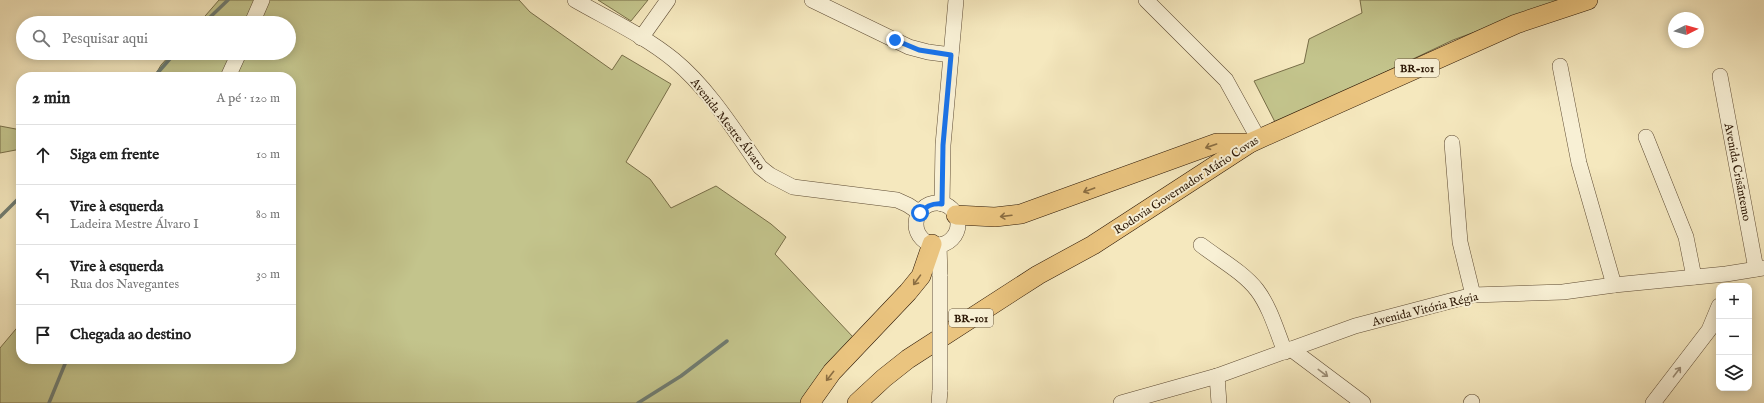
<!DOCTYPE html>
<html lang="pt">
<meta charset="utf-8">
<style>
:root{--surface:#fff;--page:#f2f2f2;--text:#222;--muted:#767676;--line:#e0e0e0}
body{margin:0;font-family:"IM FELL English",serif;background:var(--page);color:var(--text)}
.controls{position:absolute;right:12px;bottom:12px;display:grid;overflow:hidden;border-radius:8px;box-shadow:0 2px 10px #0003}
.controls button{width:36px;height:36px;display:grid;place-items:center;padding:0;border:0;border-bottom:1px solid var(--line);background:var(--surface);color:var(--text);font:20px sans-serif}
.compass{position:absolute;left:1668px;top:12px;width:36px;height:36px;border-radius:50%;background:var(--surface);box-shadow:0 2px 10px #0003;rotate:85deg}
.stop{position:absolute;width:12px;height:12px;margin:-9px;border:3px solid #1a73e8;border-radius:50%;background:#fff}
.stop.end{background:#1a73e8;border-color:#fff;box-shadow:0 1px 4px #0008}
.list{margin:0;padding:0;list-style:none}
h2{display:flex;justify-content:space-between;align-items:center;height:52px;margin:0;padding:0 16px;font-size:17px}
h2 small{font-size:13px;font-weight:400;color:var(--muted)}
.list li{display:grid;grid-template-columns:26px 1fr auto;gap:12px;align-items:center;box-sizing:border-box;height:60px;padding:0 16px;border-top:1px solid var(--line)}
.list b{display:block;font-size:15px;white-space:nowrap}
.list p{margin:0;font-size:13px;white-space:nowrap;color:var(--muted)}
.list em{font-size:13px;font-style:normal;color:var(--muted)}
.icon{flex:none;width:22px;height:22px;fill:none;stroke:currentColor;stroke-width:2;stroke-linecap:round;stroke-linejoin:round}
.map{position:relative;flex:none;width:1764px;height:403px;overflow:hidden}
.search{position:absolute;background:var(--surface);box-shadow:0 2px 10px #0003;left:16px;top:16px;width:280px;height:44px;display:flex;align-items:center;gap:10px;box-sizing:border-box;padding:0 14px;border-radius:22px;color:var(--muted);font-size:15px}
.panel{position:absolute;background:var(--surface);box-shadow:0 2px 10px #0003;left:16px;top:72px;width:280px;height:292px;border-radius:16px}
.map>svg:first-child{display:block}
</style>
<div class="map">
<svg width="1764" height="403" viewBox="0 0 1764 403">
<rect width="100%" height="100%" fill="#f5e8be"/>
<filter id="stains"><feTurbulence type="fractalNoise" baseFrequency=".005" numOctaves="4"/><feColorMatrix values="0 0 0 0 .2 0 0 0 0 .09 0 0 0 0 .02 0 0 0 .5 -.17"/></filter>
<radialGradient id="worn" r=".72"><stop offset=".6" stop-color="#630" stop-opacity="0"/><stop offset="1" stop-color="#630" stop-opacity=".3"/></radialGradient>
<g fill="#c3c48c" stroke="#786e48">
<polygon points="219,0 519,0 530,12 612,70 622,55 671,84 626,162 650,179 671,208 716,186 771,224 786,237 775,254 853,337 806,403 0,403 0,348 21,323 21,359 291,359 291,77 154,77 161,65 172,53 289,53 289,23 199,23"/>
<polygon points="598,0 648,0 631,21"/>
<polygon points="1360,0 1562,0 1453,40 1276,124 1254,81 1304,63 1309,39 1362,13"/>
<polygon points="0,126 21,130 21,149 0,153"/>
</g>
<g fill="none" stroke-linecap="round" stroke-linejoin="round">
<g stroke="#707c71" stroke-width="3.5">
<polyline points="204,23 228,0"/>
<polyline points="154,77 175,53"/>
<polyline points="0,217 21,196"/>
<polyline points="49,403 67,359"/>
<polyline points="638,403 681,376 727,341"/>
</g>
<g stroke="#5e4b33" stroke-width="16">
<g id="minor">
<path d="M575,0C608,19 645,36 674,60C709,89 734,130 760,167L770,175L793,187L897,200L908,205L920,213"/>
<polyline points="812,0 909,47 928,52 951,55"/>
<polyline points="1146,0 1226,80 1258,138"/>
<polyline points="252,23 262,0"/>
<polyline points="641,38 668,0"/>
<polyline points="1560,66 1579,163 1614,285"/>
<polyline points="1720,76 1756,269"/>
<polyline points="228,77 239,53"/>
<polyline points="1646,137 1686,237 1694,277"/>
<polyline points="1452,143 1460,242 1473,295"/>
<circle cx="937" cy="224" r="21"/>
<polyline points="942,204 943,145 956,0"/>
<polyline points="939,245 940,276"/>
<path d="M1201,245C1219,259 1243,272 1257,290C1270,307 1277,332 1285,352"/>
<polyline points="1291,349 1363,403"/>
<polyline points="1217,376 1219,403"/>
<polyline points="939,403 940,390"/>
<polyline points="1121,403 1217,376 1355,326 1473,295 1563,292 1614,285 1726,274 1764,268"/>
<polyline points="1471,403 1472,402"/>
<polyline points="1653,403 1709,330 1719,306"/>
</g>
</g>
<g stroke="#2c1705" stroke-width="20">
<g id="major">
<polyline points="956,215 995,217 1021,214 1217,143 1250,143"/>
<polyline points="810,403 832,372 908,292 921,276 932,244"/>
<polyline points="857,403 884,378 908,359 1038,275 1093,245 1250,143 1516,24 1588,0"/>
</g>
</g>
<use href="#minor" stroke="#f8f0d5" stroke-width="15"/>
<use href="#major" stroke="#eac47f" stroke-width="19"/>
<g stroke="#5e4b33" stroke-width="16" stroke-linecap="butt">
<polyline id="minor-bridge" points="940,390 940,276"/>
</g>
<use href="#minor-bridge" stroke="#f8f0d5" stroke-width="15"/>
</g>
<defs><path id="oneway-shaft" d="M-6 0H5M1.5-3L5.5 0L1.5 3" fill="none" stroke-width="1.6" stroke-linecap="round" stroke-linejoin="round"/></defs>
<g stroke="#8b6e42">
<use href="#oneway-shaft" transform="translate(1211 146) rotate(161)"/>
<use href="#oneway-shaft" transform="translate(1089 190) rotate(160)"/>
<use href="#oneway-shaft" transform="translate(1006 216) rotate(173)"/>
<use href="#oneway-shaft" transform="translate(917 280) rotate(126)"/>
<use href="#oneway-shaft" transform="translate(830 376) rotate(128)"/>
</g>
<g stroke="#9c8e77">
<use href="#oneway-shaft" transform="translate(1677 372) rotate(-53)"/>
<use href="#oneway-shaft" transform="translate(1323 373) rotate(37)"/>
</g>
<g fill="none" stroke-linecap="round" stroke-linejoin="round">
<path stroke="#1a73e8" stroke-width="5" d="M895,40L919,50L951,55L943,145L942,204C932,203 926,206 920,213"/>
</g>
<g text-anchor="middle" stroke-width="4" stroke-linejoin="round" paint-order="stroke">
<g fill="#f8f0d5" stroke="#695843" stroke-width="1">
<rect x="1395" y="59" width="44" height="18" rx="3"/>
<rect x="949" y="309" width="44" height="18" rx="3"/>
</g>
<g font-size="11" font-weight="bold" fill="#2c1705">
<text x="1417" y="72">BR-101</text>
<text x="971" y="322">BR-101</text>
</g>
<g font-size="12" fill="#2c1705" stroke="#f8f0d5">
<text transform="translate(728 124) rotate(52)" y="4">Avenida Mestre Álvaro</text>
<text transform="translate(1738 172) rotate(79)" y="4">Avenida Crisãntemo</text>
<text transform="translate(1186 185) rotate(-33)" y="4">Rodovia Governador Mário Covas</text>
<text transform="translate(1425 309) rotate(-14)" y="4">Avenida Vitória Régia</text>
</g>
</g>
<rect width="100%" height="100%" filter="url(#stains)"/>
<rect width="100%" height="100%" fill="url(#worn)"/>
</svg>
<div class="controls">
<button>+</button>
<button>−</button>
<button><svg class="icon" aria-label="layers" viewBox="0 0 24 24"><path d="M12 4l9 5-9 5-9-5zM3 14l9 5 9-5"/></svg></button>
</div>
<svg class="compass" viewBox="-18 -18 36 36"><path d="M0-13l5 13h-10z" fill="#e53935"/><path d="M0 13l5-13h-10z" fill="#767676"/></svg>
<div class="stop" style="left:920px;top:213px"></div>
<div class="stop end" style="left:895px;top:40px"></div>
<div class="search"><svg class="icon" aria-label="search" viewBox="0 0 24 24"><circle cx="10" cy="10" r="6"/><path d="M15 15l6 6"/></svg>Pesquisar aqui</div>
<section class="panel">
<h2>2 min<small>A pé · 120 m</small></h2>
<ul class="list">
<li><svg class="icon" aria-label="ahead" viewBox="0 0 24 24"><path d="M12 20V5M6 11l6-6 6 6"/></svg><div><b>Siga em frente</b></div><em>10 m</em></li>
<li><svg class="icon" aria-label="left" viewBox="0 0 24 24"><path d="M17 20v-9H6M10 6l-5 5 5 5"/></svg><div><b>Vire à esquerda</b><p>Ladeira Mestre Álvaro I</p></div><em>80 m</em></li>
<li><svg class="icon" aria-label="left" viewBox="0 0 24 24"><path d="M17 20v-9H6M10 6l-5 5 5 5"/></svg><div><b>Vire à esquerda</b><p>Rua dos Navegantes</p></div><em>30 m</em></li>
<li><svg class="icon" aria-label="arrive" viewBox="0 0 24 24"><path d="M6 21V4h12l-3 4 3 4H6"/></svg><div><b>Chegada ao destino</b></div></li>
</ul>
</section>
</div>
